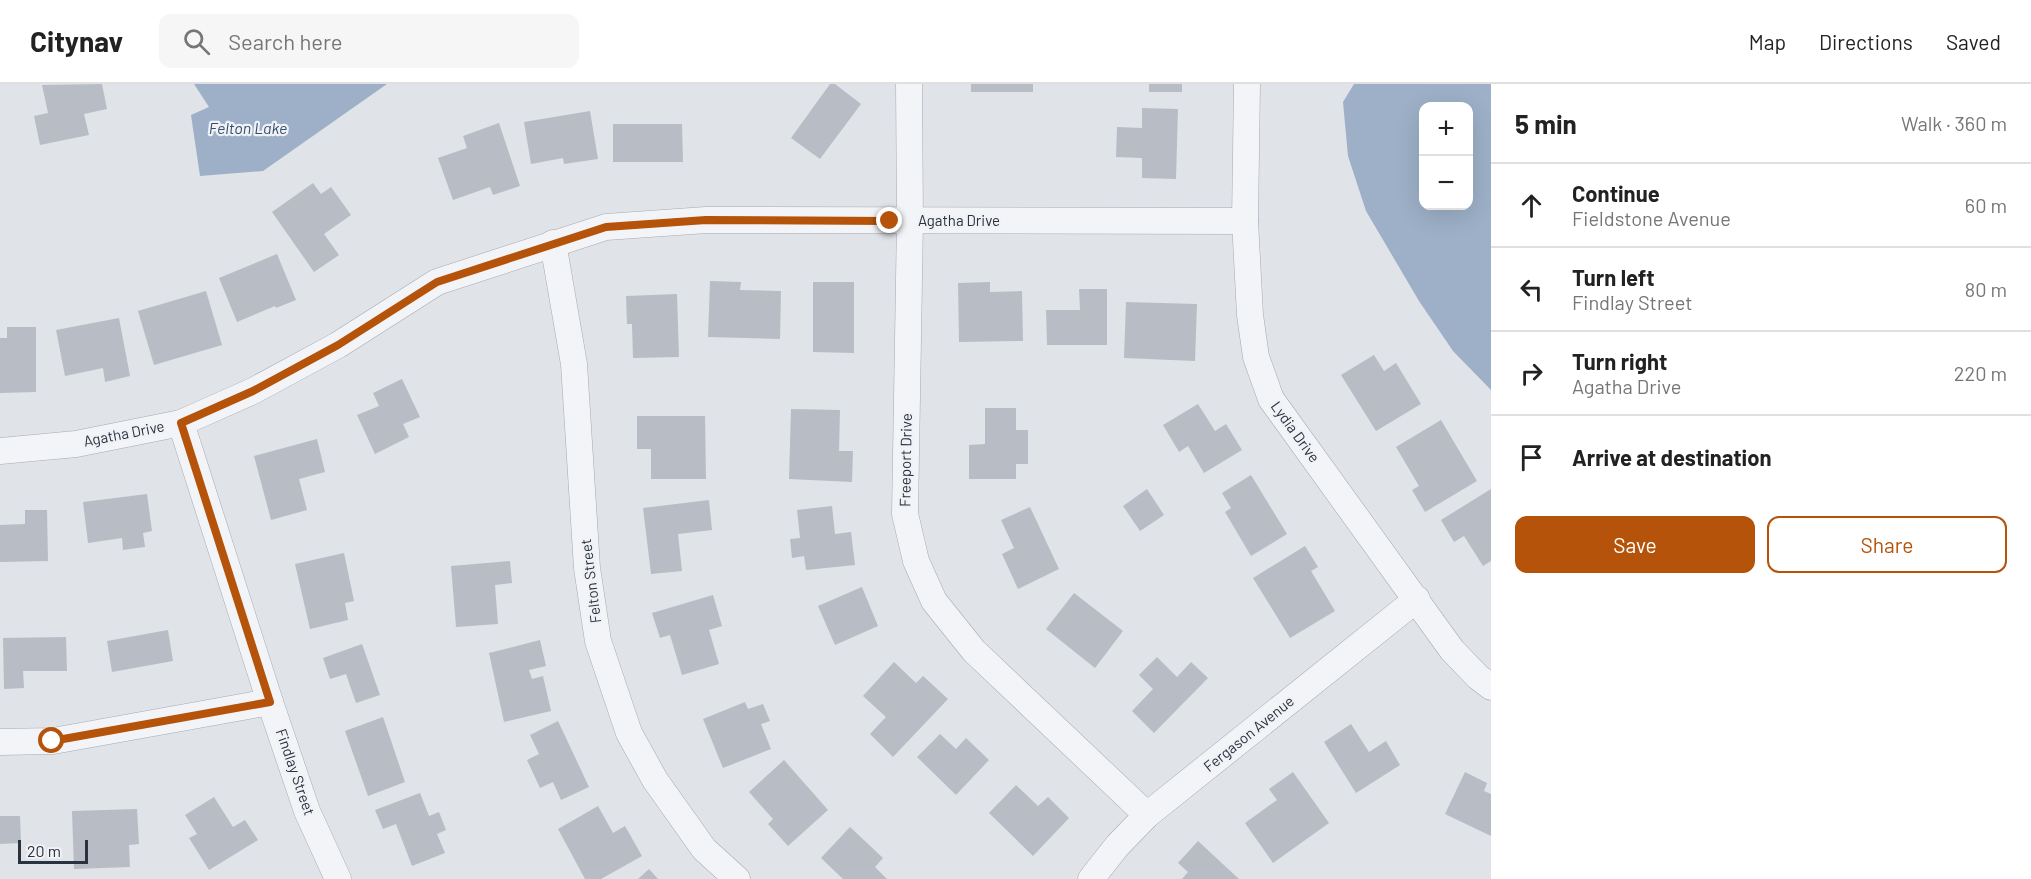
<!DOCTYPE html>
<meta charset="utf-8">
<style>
:root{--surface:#fff;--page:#f6f6f6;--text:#222;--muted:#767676;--line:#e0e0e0;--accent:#b45309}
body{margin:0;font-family:Barlow,sans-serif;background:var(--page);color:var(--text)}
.controls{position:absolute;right:18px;top:18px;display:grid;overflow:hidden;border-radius:12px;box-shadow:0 6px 24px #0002}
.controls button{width:54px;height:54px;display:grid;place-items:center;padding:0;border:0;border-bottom:2px solid var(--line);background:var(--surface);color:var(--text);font:30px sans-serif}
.scale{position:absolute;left:18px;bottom:15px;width:70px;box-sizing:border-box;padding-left:6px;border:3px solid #2a313f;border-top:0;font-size:16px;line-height:21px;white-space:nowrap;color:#2a313f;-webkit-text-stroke:4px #f0f2f6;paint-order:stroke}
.stop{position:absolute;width:18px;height:18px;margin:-14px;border:4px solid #b45309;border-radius:50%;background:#fff}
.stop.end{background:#b45309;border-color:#fff;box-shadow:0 2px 6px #0008}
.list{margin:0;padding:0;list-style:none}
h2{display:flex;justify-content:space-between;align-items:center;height:78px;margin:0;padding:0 24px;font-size:26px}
h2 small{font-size:20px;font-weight:400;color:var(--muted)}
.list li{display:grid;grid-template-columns:39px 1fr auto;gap:18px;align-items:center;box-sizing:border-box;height:84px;padding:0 24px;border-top:2px solid var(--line)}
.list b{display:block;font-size:22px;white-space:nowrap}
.list p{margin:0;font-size:20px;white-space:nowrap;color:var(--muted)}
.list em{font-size:20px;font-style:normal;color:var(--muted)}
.actions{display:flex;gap:12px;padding:18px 24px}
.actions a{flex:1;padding:14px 0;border:2px solid var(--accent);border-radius:12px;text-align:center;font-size:21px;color:var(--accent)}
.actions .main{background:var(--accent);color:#fff}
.icon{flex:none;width:33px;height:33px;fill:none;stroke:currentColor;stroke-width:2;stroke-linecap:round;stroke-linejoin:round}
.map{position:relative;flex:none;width:1491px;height:795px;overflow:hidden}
header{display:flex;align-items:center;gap:36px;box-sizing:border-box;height:84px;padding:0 30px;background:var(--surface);border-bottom:2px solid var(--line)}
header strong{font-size:28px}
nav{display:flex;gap:33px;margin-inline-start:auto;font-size:21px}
.search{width:420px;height:54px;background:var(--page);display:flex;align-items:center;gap:15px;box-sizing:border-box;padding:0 21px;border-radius:12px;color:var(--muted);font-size:22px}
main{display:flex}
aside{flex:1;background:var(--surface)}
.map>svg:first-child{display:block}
</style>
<header>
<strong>Citynav</strong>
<div class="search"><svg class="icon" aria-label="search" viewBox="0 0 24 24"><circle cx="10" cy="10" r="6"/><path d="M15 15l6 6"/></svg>Search here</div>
<nav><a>Map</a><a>Directions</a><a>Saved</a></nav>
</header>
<main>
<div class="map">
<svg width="1491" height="795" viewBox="0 0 1491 795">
<rect width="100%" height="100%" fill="#e0e3e8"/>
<g fill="#9db0c7" fill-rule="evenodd">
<polygon points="194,0 387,0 263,87 200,92 191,31 209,23"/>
<path d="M1354,0H1491V306L1453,267L1419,217L1366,127L1348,72L1343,18ZM1468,22V122H1424V22Z"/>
</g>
<g fill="#b8bcc5">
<polygon points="102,0 107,25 84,30 89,51 40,61 34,32 48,29 42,1"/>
<polygon points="830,0 835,0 861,20 820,75 791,54"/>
<rect x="971" y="0" width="62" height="8"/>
<rect x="1149" y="0" width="33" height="8"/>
<polygon points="1142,24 1178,25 1176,95 1142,94 1142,74 1116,73 1117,43 1142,44"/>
<polygon points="590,27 598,75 564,80 563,74 531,80 524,38"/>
<polygon points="499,39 520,102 493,111 490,103 453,116 438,74 467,64 463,52"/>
<polygon points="613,40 682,40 683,78 613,78"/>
<polygon points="313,99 321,110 331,103 351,131 324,150 339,171 314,188 272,128"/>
<polygon points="277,170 296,216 276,224 275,222 237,238 219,194"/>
<polygon points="710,197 741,198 740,206 781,207 780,255 708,253"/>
<polygon points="813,198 854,198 854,269 813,268"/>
<polygon points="990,198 990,208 1022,207 1023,257 959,258 958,199"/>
<polygon points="1079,205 1107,205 1107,261 1047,261 1046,226 1080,226"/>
<polygon points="206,207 222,261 154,281 138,227"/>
<polygon points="677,210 679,273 633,274 632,240 627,240 626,212"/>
<polygon points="1126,218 1197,220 1195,277 1124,274"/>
<polygon points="119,234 130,292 105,298 103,284 65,292 56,246"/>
<polygon points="7,243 36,243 36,308 0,309 0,254 7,254"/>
<polygon points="1374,271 1384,287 1396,279 1421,320 1376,347 1341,291"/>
<polygon points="402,295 420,333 403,340 409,353 375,370 357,331 379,322 373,309"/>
<polygon points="1198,320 1215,347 1226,340 1242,366 1204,389 1188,362 1179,368 1163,341"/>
<polygon points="985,324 1016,324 1016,346 1028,346 1028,380 1016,380 1016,395 969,395 969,361 985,360"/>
<polygon points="791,325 840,326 839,367 853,367 852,398 789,395"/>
<polygon points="637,332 705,332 706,395 651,395 651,365 637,365"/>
<polygon points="1441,336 1477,397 1425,428 1412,406 1419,402 1396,363"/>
<polygon points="317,355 325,388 299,395 307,426 271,436 254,372"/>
<polygon points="1251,391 1287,450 1251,472 1225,428 1231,424 1222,409"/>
<polygon points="1147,405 1164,431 1140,447 1123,422"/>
<polygon points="1491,405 1491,477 1483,482 1464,452 1454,458 1441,436"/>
<polygon points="147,410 152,447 143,449 145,463 123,466 122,454 88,459 83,418"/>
<polygon points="709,416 712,446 678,450 682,487 651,490 643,424"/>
<polygon points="832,422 835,450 851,448 855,481 806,486 804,472 792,474 790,455 800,454 797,426"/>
<polygon points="1030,423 1059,485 1018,505 1002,470 1014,464 1001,436"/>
<polygon points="25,426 47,426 48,477 0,478 0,441 25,440"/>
<polygon points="1305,462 1318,483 1311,487 1335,527 1290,554 1253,494"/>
<polygon points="344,469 354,517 345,519 348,536 310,545 295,480"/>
<polygon points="510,477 512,499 495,501 498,540 456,543 451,482"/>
<polygon points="862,503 878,542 835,561 818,522"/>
<polygon points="1074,509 1123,547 1095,584 1046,545"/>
<polygon points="713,511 722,542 709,546 719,580 682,591 670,551 660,554 652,529"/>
<polygon points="168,546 173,577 112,588 107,557"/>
<polygon points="66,553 67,587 23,587 24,604 4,605 3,554"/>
<polygon points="540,556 546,582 529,586 532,595 543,592 551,627 504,638 489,569"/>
<polygon points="362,560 380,611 356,619 346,590 330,595 323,574"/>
<polygon points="1157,573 1177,593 1191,578 1208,594 1154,649 1132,627 1153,605 1139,591"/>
<polygon points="894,578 916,599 923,592 948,615 893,673 870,650 886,633 863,612"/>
<polygon points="745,618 748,625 763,620 770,637 761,640 771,665 723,684 703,635"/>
<polygon points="383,633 405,698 368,712 345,647"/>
<polygon points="558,637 589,703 561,716 553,698 540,704 527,676 539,670 530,651"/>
<polygon points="1351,640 1369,668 1386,657 1400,681 1356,709 1324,658"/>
<polygon points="940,650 956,665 966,654 989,676 956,711 917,673"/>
<polygon points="784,676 828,726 788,762 768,740 773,735 749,708"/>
<polygon points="1293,688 1329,739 1273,779 1245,739 1277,716 1269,705"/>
<polygon points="1465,688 1487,699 1484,707 1491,710 1491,752 1445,730"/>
<polygon points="1016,701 1038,722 1048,713 1069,734 1033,772 989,729"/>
<polygon points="420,709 429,732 439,728 446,746 437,750 445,769 412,782 396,740 383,745 375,726"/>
<polygon points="214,713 233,743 245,736 258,756 209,786 189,754 197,750 185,731"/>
<polygon points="598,722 613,749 625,742 642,772 601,795 585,795 558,745"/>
<polygon points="137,725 139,760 129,761 130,783 74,785 72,727"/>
<polygon points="0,732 20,732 21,759 0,760"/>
<polygon points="850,743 883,774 875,783 887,795 843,795 821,774"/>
<polygon points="1198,757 1239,795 1182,795 1188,788 1178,779"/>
<polygon points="649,785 658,795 638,795"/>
</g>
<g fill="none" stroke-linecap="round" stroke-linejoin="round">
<g stroke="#a6aab2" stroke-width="27">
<g id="minor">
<polyline points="909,0 910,137 905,430 916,477 934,517 974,567 1147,731"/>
<polyline points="1247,0 1245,137 1250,231 1256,273 1271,315 1452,566 1478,593 1491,603"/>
<polyline points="553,159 574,280 587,484 598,557 629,649 655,696 704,765 737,795"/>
<polyline points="181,339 270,618 307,727 338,795"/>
<polyline points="0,367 76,360 181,339 253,307 338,261 437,198 606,143 706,136 1245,137"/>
<polyline points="0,658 53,657 270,618"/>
<polyline points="1091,795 1117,762 1147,731 1417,515"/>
</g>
</g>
<use href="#minor" stroke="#f3f4f7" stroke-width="26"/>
</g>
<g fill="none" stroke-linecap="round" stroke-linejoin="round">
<polyline stroke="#b45309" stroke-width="8" points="52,657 270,618 181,339 253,307 338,261 437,198 606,143 706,136 890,137"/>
</g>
<g text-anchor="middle" stroke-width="4.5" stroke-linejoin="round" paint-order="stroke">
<g font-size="15" fill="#2a313f" stroke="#f0f2f6">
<text x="959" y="142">Agatha Drive</text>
<text transform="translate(1295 348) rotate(54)" y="5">Lydia Drive</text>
<text transform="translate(124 350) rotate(-11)" y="5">Agatha Drive</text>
<text transform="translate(906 376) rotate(-89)" y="5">Freeport Drive</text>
<text transform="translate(591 497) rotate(-97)" y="5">Felton Street</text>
<text transform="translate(1249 650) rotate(-39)" y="5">Fergason Avenue</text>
<text transform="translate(295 688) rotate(71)" y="5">Findlay Street</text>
</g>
<g font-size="16" font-style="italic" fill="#364f71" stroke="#f0f2f6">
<text x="248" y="50">Felton Lake</text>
</g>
</g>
</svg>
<div class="controls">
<button>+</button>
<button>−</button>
</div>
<div class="scale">20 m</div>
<div class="stop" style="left:52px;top:657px"></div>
<div class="stop end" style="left:890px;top:137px"></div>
</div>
<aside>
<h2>5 min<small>Walk · 360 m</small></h2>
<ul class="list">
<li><svg class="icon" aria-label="ahead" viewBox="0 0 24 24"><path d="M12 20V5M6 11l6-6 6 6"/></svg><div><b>Continue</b><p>Fieldstone Avenue</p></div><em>60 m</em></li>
<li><svg class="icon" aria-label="left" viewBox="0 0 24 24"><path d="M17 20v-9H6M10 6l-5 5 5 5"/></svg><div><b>Turn left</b><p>Findlay Street</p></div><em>80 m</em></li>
<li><svg class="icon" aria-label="right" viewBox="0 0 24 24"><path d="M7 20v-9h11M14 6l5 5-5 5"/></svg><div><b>Turn right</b><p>Agatha Drive</p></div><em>220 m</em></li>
<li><svg class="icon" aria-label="arrive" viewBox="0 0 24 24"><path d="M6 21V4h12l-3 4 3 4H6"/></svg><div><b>Arrive at destination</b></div></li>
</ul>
<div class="actions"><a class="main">Save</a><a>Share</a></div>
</aside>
</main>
